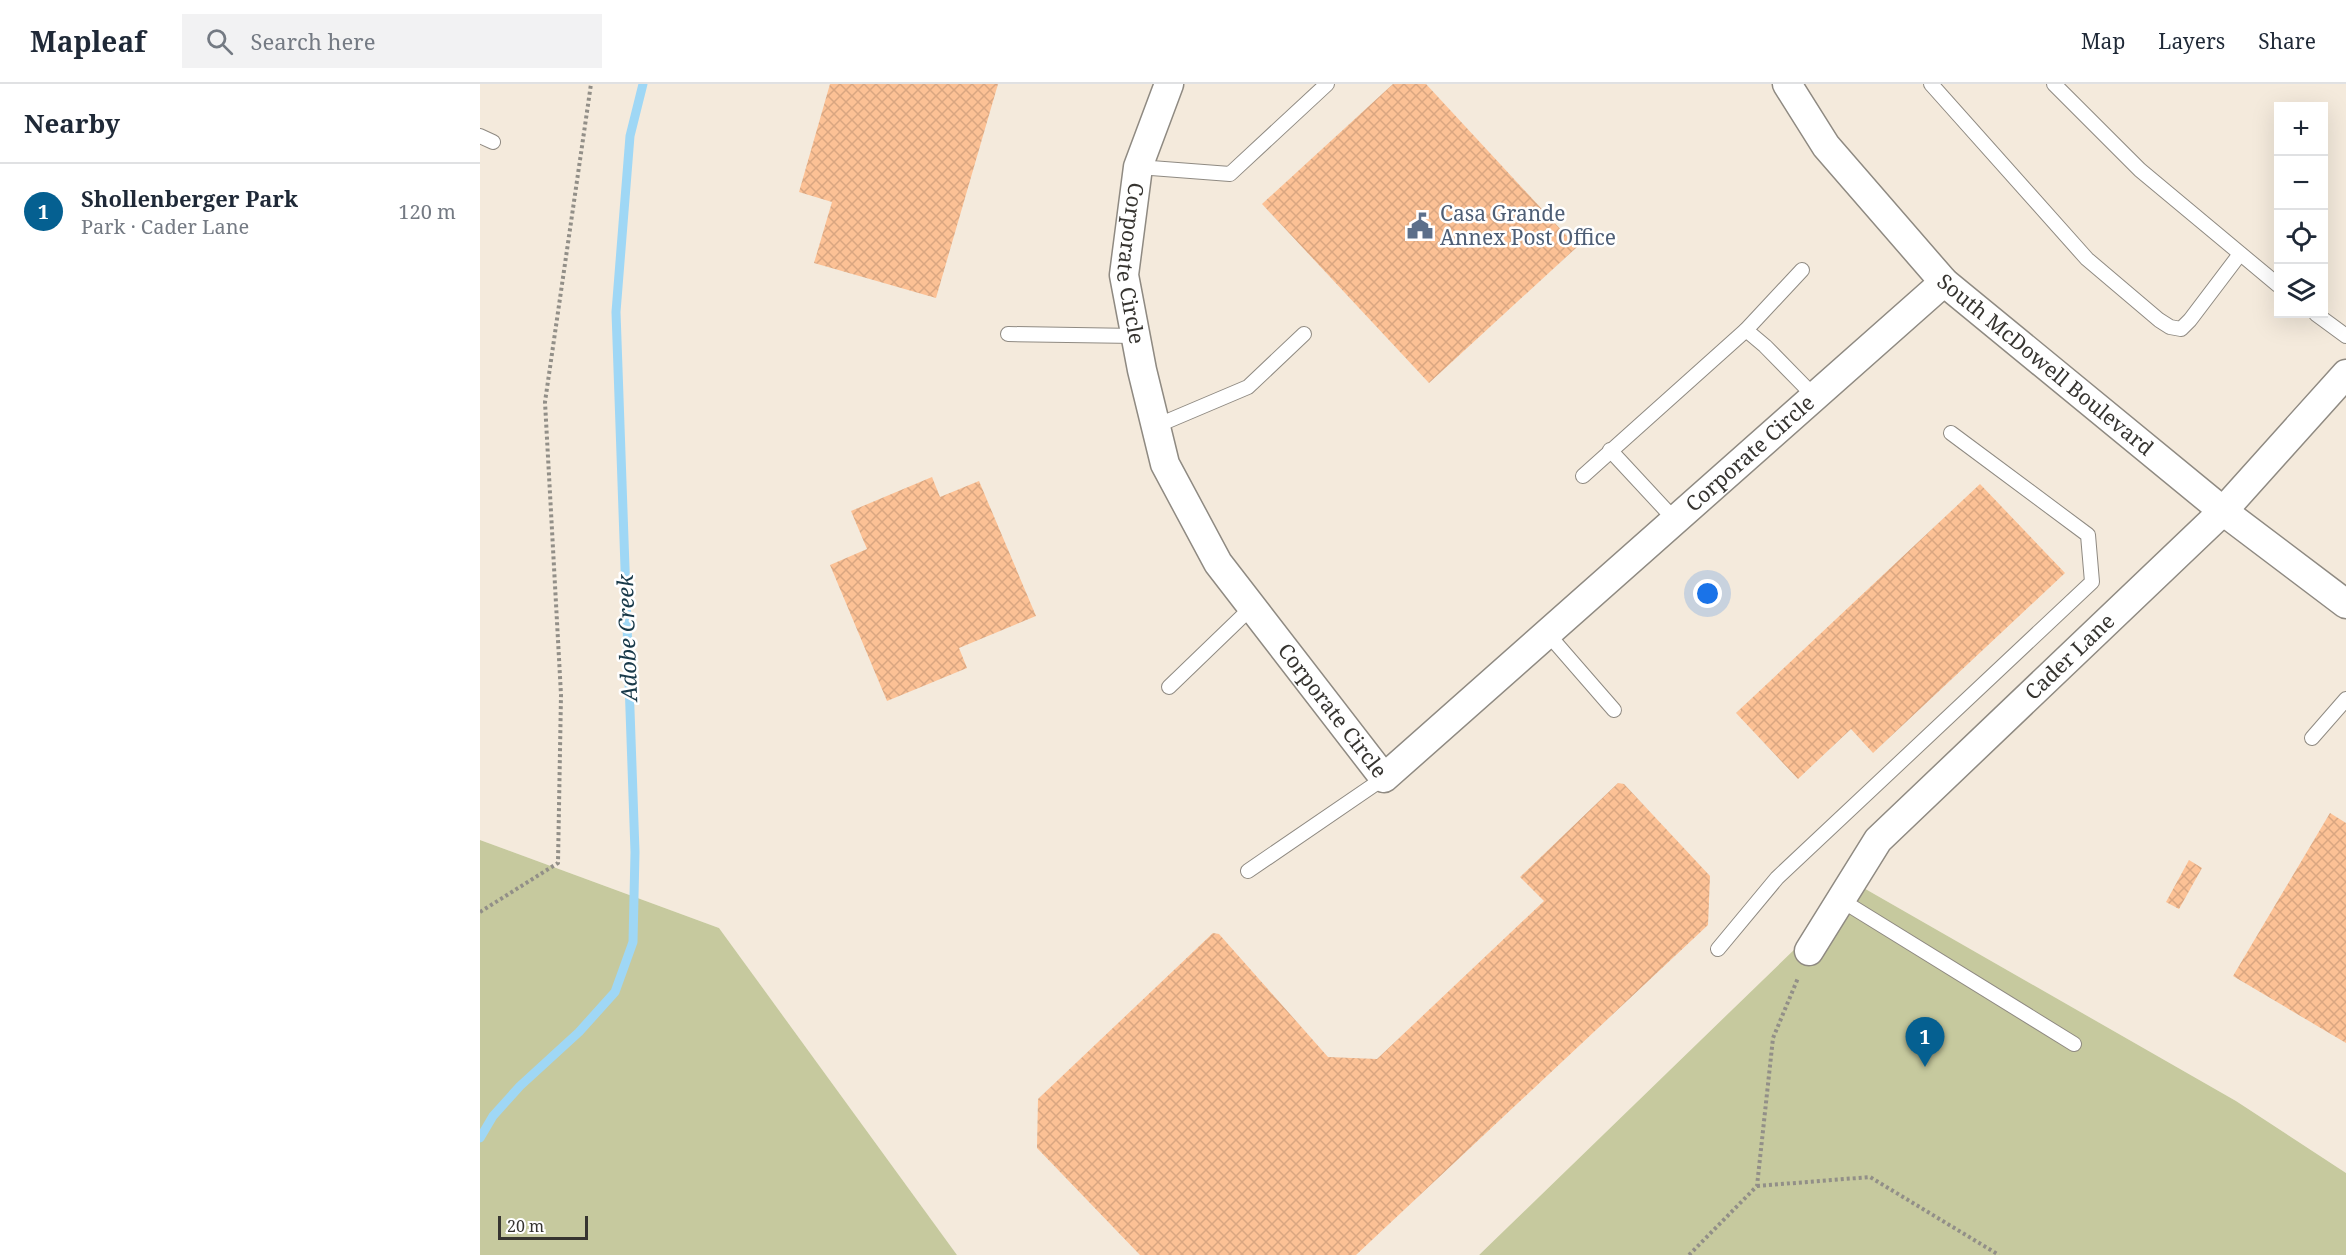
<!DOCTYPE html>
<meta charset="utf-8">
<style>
:root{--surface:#fff;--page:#f2f2f3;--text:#1f2937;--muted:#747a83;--line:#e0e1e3;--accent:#056091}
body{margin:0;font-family:"Noto Serif",serif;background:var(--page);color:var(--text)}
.controls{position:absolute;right:18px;top:18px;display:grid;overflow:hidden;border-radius:0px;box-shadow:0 6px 24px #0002}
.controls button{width:54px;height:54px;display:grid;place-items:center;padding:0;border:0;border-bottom:2px solid var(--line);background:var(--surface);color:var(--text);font:30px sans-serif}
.scale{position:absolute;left:18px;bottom:15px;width:90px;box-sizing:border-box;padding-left:6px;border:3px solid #363430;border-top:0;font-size:16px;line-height:21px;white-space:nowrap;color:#363430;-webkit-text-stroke:4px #fff;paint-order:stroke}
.you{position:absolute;left:1228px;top:510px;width:21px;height:21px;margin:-15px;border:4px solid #fff;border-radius:50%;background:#1a73e8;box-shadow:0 0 0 9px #1a73e833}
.badge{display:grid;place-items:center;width:39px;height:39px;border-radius:50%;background:var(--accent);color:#fff;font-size:20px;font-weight:700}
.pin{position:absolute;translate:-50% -50px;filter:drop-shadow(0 2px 3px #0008)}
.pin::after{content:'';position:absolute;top:32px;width:21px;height:18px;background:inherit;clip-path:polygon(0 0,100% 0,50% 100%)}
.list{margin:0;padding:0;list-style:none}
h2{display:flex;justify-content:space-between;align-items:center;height:78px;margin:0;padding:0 24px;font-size:26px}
h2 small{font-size:20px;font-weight:400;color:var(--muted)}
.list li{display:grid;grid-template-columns:39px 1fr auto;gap:18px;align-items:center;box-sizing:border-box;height:96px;padding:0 24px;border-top:2px solid var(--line)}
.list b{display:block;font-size:22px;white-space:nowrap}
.list p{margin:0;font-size:20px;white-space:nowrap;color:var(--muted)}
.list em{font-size:20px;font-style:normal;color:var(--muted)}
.icon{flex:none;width:33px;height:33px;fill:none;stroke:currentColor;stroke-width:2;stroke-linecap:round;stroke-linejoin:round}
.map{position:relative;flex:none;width:1866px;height:1171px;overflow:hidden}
header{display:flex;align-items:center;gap:36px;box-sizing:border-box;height:84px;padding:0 30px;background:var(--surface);border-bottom:2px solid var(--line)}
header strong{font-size:28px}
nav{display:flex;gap:33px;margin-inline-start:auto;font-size:21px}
.search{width:420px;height:54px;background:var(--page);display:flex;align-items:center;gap:15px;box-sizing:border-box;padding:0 21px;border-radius:0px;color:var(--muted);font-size:22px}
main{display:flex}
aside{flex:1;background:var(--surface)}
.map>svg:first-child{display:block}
</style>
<header>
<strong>Mapleaf</strong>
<div class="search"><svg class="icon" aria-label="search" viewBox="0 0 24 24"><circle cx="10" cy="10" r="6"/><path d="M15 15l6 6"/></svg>Search here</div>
<nav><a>Map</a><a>Layers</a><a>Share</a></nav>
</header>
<main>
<aside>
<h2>Nearby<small></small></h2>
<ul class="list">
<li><span class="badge">1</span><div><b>Shollenberger Park</b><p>Park · Cader Lane</p></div><em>120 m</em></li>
</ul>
</aside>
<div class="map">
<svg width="1866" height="1171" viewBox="0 0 1866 1171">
<defs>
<pattern id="building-cross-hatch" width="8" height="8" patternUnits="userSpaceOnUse" patternTransform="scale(1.5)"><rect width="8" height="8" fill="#fcc195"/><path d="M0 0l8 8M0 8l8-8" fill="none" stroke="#d9a681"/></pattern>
</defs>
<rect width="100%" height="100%" fill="#fcf6ed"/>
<path fill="#f4eadc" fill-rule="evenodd" d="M0,0H1866V1089L1756,1017L1361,791L1319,861L999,1171H477L239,844L0,756ZM1798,22H1844V230H1798Z"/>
<g fill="#c6c99e">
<polygon points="0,756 239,844 477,1171 0,1171"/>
<polygon points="1361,791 1756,1017 1866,1089 1866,1171 999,1171 1319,861"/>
</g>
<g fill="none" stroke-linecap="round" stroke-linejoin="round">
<polyline stroke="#9fd7f5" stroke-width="9" points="0,1054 13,1032 40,1002 99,948 135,908 153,858 155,768 136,228 150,52 163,0"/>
</g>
<g fill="url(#building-cross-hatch)">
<polygon points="350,0 518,0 456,214 334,179 352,118 319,108"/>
<polygon points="913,0 946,0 1097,163 949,299 782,120"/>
<polygon points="452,393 460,413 499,397 556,532 479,564 487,584 407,617 350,481 387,465 371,427"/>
<polygon points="1500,400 1585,489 1393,669 1371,645 1318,695 1256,629"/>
<polygon points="1138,699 1144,700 1230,792 1228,841 876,1171 660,1171 557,1064 558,1015 733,849 739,850 848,973 897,975 1064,817 1040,793"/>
<polygon points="1850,729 1866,739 1866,959 1753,892"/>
<polygon points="1709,776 1722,784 1699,825 1686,818"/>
</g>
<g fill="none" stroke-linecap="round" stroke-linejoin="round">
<g stroke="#8f8a82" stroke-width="16">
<g id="service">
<polyline points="1451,0 1607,175 1679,236 1690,243 1701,245 1710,236 1760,170"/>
<polyline points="1574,0 1660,86 1798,201"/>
<polyline points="0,52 13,58"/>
<polyline points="658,83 750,90 847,0"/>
<polyline points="1836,230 1866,252"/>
<polyline points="1266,246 1285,262 1335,313"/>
<polyline points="528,250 656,252"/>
<polyline points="676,342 768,303 824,250"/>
<polyline points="1130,366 1195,436"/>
<polyline points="1103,392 1266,246 1322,186"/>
<polyline points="1067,549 1134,626"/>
<polyline points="689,603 772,523"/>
<polyline points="1832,654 1866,615"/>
<polyline points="768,787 904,694"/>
<polyline points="1361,816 1594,960"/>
<polyline points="1238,865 1297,794 1612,498 1608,451 1471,349"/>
</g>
</g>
<g stroke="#8f8a82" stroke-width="31">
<g id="minor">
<path id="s1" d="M689,0L658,83L644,191L662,286L685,380L738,479L904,694L1464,198"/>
<path id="s2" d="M1307,0L1346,62L1464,198L1743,427L1866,520"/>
<path id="s3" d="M1329,867L1398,756L1743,427L1866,290"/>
</g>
</g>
<g stroke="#928f88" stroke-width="4" stroke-dasharray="3 3" stroke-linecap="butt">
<polyline points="0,828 78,779 81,611 65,318 111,0"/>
<polyline points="1277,1102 1390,1093 1519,1171"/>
<polyline points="1209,1171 1277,1102 1293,954 1318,894"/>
</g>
<use href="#service" stroke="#fff" stroke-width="14"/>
<use href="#minor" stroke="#fff" stroke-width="28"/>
</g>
<defs>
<g id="civic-bare" transform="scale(2.07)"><path d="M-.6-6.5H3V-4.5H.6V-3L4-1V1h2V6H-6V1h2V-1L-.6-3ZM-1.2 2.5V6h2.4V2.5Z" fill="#5c6f8a" stroke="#fff" stroke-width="2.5" paint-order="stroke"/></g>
</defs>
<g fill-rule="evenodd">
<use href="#civic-bare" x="940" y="142"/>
</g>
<g text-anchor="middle" stroke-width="5" stroke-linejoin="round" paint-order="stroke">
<g font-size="21" fill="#4e5e75" stroke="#fff" text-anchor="start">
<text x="960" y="137">Casa Grande<tspan x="960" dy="24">Annex Post Office</tspan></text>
</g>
<g font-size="21" fill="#363430" stroke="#fff">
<text dy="7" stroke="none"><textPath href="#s1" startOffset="186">Corporate Circle</textPath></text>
<text dy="7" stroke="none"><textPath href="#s2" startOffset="384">South McDowell Boulevard</textPath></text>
<text dy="7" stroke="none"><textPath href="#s1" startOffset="1264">Corporate Circle</textPath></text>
<text dy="7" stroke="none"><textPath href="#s3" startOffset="396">Cader Lane</textPath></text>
<text dy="7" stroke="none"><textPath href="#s1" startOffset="690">Corporate Circle</textPath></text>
</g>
<g font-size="22" font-style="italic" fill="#183949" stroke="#fff">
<text transform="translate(147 554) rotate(-92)" y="8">Adobe Creek</text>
</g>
</g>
</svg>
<div class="controls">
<button>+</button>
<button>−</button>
<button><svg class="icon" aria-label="locate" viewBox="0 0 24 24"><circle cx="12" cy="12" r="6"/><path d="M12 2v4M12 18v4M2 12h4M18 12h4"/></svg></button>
<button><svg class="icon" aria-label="layers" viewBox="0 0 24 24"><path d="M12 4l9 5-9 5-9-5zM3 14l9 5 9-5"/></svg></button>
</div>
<div class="scale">20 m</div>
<div class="you"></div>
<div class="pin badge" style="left:1445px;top:983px">1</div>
</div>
</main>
